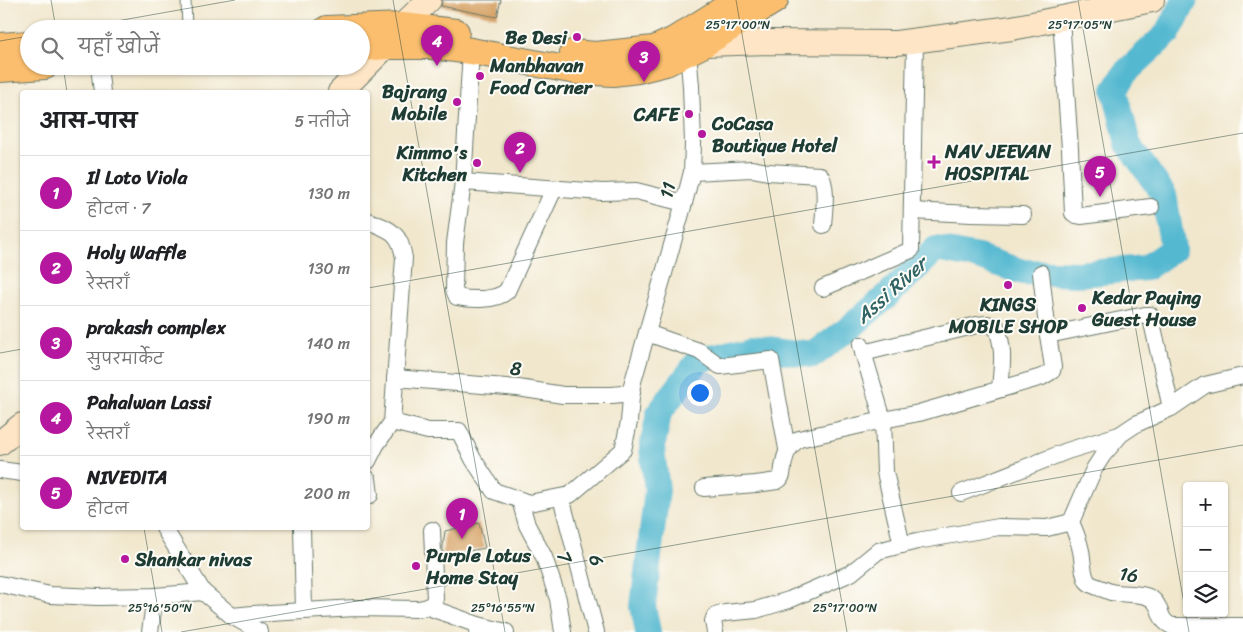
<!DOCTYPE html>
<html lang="hi">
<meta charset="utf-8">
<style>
:root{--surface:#fff;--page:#f2f2f2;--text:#202124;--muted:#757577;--line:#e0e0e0;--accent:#b5179e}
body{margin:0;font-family:Sriracha,"Playpen Sans Deva",sans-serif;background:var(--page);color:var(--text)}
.controls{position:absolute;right:15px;bottom:15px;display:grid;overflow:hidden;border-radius:5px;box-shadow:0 1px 4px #0004}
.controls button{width:45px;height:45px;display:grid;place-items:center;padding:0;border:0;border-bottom:1px solid var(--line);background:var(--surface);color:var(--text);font:25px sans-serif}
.you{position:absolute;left:699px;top:392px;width:18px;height:18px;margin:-12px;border:4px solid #fff;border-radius:50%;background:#1a73e8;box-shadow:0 0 0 8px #1a73e833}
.badge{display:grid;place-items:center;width:32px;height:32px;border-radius:50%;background:var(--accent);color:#fff;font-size:16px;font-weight:700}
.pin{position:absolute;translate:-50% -41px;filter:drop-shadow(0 1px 2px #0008)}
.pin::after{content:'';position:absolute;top:26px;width:18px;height:15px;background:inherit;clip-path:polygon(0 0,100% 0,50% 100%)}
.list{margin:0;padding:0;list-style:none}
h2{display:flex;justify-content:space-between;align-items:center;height:65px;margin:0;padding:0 20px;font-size:21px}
h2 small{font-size:16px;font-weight:400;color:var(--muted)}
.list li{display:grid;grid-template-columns:32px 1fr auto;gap:15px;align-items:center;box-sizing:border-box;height:75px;padding:0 20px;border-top:1px solid var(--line)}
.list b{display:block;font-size:19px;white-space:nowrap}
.list p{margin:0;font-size:16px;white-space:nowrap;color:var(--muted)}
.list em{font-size:16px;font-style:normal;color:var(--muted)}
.icon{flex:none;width:28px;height:28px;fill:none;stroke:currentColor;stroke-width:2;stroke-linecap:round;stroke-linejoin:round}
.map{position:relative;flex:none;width:1243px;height:632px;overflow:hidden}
.search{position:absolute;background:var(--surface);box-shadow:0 1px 4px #0004;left:20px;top:20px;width:350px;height:55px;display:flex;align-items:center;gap:12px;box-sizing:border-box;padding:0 18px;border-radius:28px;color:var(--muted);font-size:19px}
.panel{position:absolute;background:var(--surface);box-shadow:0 1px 4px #0004;left:20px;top:90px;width:350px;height:440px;border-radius:5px}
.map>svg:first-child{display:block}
</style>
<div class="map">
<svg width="1243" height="632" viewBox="0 0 1243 632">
<rect width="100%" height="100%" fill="#fdfcf7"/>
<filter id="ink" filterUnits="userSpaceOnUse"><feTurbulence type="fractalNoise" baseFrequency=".02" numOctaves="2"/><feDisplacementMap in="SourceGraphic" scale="10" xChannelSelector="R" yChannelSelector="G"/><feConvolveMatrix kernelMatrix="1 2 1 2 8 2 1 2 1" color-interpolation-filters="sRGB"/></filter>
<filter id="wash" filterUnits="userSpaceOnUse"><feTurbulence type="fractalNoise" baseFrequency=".0096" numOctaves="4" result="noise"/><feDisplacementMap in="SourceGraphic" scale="20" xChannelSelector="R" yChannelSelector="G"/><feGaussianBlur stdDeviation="1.12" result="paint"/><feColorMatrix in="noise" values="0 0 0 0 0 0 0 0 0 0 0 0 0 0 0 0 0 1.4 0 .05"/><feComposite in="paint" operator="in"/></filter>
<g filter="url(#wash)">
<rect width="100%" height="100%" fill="#f1e7cd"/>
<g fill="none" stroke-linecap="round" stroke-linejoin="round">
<polyline stroke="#52b8d0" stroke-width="26" points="648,632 643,606 657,490 652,449 659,413 699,360 753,347 813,355 847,330 887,296 936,249 978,257 1023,272 1078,274 1146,268 1173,249 1164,195 1128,144 1115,90 1127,71 1168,33 1185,0"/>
</g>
<g id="blocks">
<g fill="#d29854">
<polygon points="442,0 501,0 497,17 441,6"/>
<polygon points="479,523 485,548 443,556 443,546 445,531"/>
</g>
</g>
</g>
<g filter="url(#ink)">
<use href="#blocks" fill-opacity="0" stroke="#68786a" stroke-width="1"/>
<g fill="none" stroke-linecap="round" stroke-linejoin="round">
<g stroke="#68786a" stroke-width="11">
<polyline id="lane" points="186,0 187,29"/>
</g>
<g stroke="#68786a" stroke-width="18">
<g id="street">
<polyline points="1061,18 1070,149 1073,213 1076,215 1081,216 1151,207"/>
<path d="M471,51L463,182L455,243L454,290L457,297C471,300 496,301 507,291L554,189"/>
<polyline points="99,66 102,92"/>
<path d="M692,172L752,169L768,172L820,175C828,186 824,211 823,225"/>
<polyline points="463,182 602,192 636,191 684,203"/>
<polyline points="912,211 971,214 1023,215"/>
<path d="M368,221C391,230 400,232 404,258L392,422L376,445L368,461"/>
<polyline points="1041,273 1048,335 1145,315 1150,315 1151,318 1171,408"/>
<polyline points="823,288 911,250 915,41"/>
<polyline points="647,333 699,351 720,366 771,360 787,449"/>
<polyline points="861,345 883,420 919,413 1042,377 1052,371 1053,367 1048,335"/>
<path d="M863,353L977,325L987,324L996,326C1005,348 1002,366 1000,389"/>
<polyline points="395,378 518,388 563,395 612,395 632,393"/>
<polyline points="392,422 428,431 459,431 473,459 494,491 529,503 570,495 623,450 629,422 632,385 684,203 692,172 693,144 691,86 688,52"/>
<polyline points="0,470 22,473"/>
<polyline points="368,479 370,495 368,495"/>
<path d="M704,488L756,484L777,481L780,479L782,475C784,459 785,449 799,439L883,420L885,472L902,545"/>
<polyline points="961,493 1067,451 1119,435"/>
<polyline points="561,497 596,632"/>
<polyline points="520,500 527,525 544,557 558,599 563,632"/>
<path d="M1071,522C1075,531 1079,540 1081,551C1083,560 1082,572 1087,581C1090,585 1095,586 1100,588C1104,589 1107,591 1111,592C1123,595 1143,592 1152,599C1163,607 1157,620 1172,626H1243"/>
<polyline points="164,528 203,592 232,616 253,614 355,608 418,609 428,607 432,604 435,599 432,530"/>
<polyline points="302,528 304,610"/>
<polyline points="0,584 50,595 98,597 155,596 203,592"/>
<polyline points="428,607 478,625 477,632"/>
<polyline points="232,616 260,632"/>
<polyline points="478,625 506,632"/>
<polyline points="150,632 155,596"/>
<polyline points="715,632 713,621 715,616 725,613 756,610 789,600 851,573 878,551 917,541 999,527 1047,528 1071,522 1094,469 1103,455 1121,434 1136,424 1171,408 1205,385 1243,376"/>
</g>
</g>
<g stroke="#68786a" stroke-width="26">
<g id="secondary">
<polyline points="704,44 771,42 896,43 1012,28 1152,0"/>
<polyline points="340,92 386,46 402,26 429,0"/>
<polyline points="0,443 22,425"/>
</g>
</g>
<g stroke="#68786a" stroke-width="28">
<g id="primary">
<polyline points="327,29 402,26 456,32"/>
<polyline points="0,46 29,44"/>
<polyline points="361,48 386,46 433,46 471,51 576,71 613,73 638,70 666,63 704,44 775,0"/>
<polyline points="573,53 596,55 654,49 674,40 738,0"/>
<polyline points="0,69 45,66"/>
</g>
</g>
<use href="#lane" stroke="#fff" stroke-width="9"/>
<use href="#street" stroke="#fff" stroke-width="16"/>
<use href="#secondary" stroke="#fde5c5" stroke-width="24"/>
<use href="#primary" stroke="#fbbe6e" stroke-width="26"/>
</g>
</g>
<path fill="none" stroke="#1f3d34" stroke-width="1" stroke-opacity="0.45" d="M51,0L56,29M393,0L505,632M736,0L847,632M1078,0L1189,632M72,29L235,0M0,41L29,36M63,66L67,92M368,288L1243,133M0,353L22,349M144,528L162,632M181,632L1243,445"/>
<g fill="#b5179e" stroke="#fdfcf7" stroke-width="2">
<circle cx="577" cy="37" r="5"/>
<circle cx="480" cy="76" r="5"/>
<circle cx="457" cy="102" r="5"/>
<circle cx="689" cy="114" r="5"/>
<circle cx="702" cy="134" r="5"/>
<path d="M931.5 154.5h5v5h5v5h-5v5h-5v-5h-5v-5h5z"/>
<circle cx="477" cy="163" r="5"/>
<circle cx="1008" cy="285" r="5"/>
<circle cx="1082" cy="308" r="5"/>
<circle cx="125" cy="559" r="5"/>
<circle cx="416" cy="566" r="5"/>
</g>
<g text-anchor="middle" stroke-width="4" stroke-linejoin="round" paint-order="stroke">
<g font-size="19" font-weight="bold" fill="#1f3d34" stroke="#fdfcf7" text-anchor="start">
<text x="567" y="44" text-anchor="end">Be Desi</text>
<text x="490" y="72">Manbhavan<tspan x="490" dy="22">Food Corner</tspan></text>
<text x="447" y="98" text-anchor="end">Bajrang<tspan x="447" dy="22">Mobile</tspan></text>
<text x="679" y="121" text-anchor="end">CAFE</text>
<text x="712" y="130">CoCasa<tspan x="712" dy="22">Boutique Hotel</tspan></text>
<text x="945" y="158">NAV JEEVAN<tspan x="945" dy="22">HOSPITAL</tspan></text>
<text x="467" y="159" text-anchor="end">Kimmo's<tspan x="467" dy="22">Kitchen</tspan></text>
<text x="1092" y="304">Kedar Paying<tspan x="1092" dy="22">Guest House</tspan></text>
<text x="1008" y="311" text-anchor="middle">KINGS<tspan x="1008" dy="22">MOBILE SHOP</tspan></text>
<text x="426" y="562">Purple Lotus<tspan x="426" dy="22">Home Stay</tspan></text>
<text x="135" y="566">Shankar nivas</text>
</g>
<g font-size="19" fill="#1f3d34" stroke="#fdfcf7">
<text transform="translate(667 190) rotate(-76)" y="7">11</text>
<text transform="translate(516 368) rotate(6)" y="7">8</text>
<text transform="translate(565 557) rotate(70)" y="7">7</text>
<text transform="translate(597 560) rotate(76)" y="7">6</text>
<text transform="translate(1129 574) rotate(9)" y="7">16</text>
</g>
<g font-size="20" font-style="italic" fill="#2e6263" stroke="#fdfcf7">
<text transform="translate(891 290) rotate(-42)" y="7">Assi River</text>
</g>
</g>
<g font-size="12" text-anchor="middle" fill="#1f3d34" stroke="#fdfcf7" stroke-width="4" stroke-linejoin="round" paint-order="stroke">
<text x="1080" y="29">25°17'05"N</text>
<text x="738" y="29">25°17'00"N</text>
<text x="160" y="612">25°16'50"N</text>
<text x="503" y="612">25°16'55"N</text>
<text x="845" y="612">25°17'00"N</text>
</g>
</svg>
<div class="controls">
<button>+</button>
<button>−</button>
<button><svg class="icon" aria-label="layers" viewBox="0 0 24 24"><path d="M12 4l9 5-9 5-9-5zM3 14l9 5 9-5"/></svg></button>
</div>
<div class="you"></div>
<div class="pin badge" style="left:462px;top:539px">1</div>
<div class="pin badge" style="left:520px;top:173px">2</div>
<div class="pin badge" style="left:644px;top:82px">3</div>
<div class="pin badge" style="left:437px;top:66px">4</div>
<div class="pin badge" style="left:1100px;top:197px">5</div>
<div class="search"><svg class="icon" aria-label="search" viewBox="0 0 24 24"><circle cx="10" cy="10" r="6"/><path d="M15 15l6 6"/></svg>यहाँ खोजें</div>
<section class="panel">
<h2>आस-पास<small>5 नतीजे</small></h2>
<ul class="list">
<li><span class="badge">1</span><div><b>Il Loto Viola</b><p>होटल · 7</p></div><em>130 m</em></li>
<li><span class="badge">2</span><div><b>Holy Waffle</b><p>रेस्तराँ</p></div><em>130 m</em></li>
<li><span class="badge">3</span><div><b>prakash complex</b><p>सुपरमार्केट</p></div><em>140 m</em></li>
<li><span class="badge">4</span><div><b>Pahalwan Lassi</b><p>रेस्तराँ</p></div><em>190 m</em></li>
<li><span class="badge">5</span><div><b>NIVEDITA</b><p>होटल</p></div><em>200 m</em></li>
</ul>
</section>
</div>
